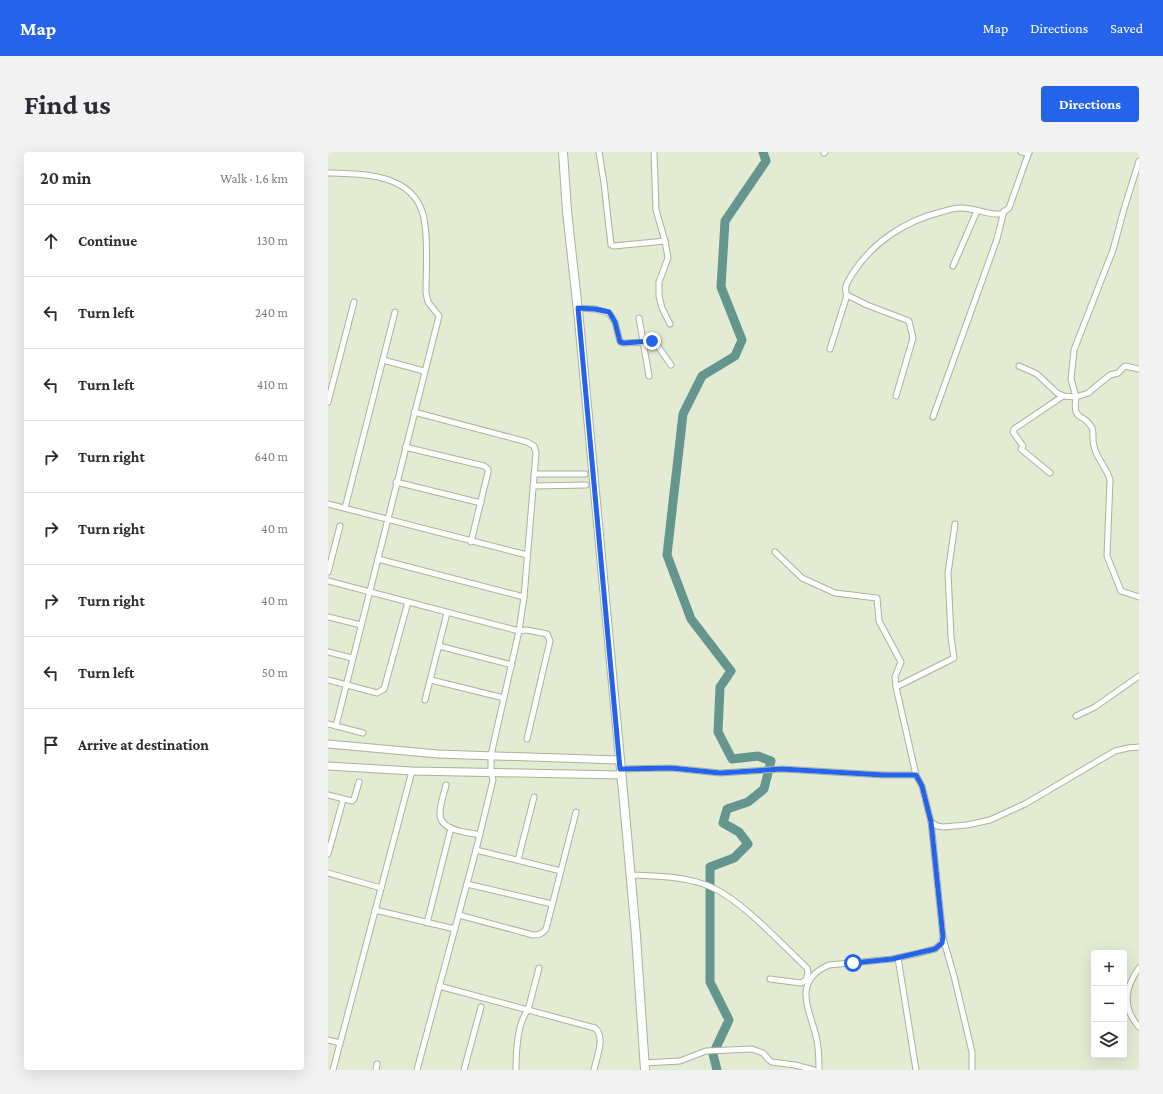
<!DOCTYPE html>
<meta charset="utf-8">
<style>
:root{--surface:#fff;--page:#f2f2f3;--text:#2b2b33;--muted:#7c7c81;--line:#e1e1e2;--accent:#2563eb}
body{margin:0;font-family:"Crimson Pro",serif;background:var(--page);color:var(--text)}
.controls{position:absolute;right:12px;bottom:12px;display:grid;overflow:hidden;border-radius:4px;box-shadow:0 4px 16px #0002}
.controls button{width:36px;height:36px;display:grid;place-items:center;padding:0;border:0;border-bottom:1px solid var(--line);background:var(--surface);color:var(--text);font:20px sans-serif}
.stop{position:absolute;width:12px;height:12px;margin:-9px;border:3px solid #2563eb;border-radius:50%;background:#fff}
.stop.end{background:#2563eb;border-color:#fff;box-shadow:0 1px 4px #0008}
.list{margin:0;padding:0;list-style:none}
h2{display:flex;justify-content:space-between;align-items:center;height:52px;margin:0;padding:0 16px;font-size:17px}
h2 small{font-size:13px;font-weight:400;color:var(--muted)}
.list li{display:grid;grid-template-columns:26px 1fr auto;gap:12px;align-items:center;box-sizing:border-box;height:72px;padding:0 16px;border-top:1px solid var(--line)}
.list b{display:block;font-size:15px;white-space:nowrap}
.list em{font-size:13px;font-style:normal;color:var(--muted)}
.icon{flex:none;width:22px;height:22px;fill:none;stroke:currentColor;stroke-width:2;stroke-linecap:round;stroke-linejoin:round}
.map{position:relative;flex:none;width:811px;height:918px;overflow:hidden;border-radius:4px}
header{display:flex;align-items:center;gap:24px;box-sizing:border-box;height:56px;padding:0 20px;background:var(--accent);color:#fff}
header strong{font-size:19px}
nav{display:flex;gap:22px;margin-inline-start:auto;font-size:14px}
.intro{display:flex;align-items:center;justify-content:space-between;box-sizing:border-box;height:96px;padding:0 24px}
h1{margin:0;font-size:28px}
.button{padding:10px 18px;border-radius:4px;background:var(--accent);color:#fff;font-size:14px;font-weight:700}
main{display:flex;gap:24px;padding:0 24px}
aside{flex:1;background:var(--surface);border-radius:4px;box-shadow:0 4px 16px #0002}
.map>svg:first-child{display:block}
</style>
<header>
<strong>Map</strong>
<nav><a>Map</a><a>Directions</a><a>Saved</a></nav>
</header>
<div class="intro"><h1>Find us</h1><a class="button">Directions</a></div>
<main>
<aside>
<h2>20 min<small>Walk · 1.6 km</small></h2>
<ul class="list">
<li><svg class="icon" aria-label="ahead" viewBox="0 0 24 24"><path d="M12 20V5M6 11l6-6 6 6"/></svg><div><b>Continue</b></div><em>130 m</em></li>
<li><svg class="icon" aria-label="left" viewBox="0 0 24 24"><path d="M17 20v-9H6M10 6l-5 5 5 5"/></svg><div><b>Turn left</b></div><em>240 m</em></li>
<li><svg class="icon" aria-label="left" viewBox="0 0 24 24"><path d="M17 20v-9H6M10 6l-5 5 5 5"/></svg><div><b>Turn left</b></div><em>410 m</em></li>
<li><svg class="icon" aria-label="right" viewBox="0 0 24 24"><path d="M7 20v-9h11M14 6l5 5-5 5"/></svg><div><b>Turn right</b></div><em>640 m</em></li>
<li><svg class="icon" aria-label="right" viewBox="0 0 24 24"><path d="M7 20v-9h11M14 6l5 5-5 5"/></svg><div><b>Turn right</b></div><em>40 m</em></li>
<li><svg class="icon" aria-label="right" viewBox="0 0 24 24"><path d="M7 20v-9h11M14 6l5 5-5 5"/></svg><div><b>Turn right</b></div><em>40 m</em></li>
<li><svg class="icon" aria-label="left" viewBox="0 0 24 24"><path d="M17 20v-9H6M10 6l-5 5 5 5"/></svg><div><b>Turn left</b></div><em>50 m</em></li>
<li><svg class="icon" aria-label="arrive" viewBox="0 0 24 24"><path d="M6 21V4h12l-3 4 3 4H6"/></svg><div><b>Arrive at destination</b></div></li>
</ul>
</aside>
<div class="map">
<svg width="811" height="918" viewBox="0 0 811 918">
<rect width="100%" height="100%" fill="#e3ecd2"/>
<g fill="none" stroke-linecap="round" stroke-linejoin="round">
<polyline stroke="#64958f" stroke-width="9" points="389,918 385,902 401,868 382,830 382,715 406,706 420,692 411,680 395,671 399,657 420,650 436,637 443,609 430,604 404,607 390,580 392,535 403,519 363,467 339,403 355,262 374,224 407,204 414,188 393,135 397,69 438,9 435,0"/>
<g stroke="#aab39a" stroke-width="7">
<g id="street">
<polyline points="271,0 276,31 283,93 286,94 337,89"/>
<polyline points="326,0 328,58 337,89 340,106 331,130 331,144 334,156 342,172"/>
<polyline points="693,0 701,1"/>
<polyline points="496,1 497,0"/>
<polyline points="811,9 796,57 785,98 746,198 743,227 748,245 760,241 782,223 790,221 797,214 811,217"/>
<path d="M0,21C39,22 92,22 97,73C100,94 98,119 98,141L100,150L111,164L8,574"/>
<polyline points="625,114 649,59"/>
<polyline points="250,156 267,157 281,161 287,170 292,190 295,191 327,190 343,213"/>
<polyline points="311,166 321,224"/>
<polyline points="502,197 519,143"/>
<polyline points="55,208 96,219"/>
<path d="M691,214L709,222L729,241L735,244L748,245C744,271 756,260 764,276C766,281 764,289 766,294C768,306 779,316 782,328L779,404L793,439L811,445"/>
<path d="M568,244L585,186L581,169L539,153L519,143C515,135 520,129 525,121C545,90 577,69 613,60C618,59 625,56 631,56C642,55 655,61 667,62H673L681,56L701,0"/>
<polyline points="0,250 26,150"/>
<polyline points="86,260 199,290 206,294 208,301 196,445 191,479 163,603 163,621 165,628 148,698 89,918"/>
<polyline points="605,265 669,87 676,59"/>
<polyline points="77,295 156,314 160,317 160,320 143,390"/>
<polyline points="722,321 693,297 695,294 685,280 686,277 735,244"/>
<polyline points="206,322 257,322"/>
<polyline points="68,330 153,351"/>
<polyline points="205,334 258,333"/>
<polyline points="0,352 199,403"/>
<polyline points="17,356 67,160"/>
<polyline points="447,400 474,426 507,441 549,446 551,469 573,510 567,525 568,535 588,623 594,634 603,670 609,674 615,675 639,673 662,668 697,652 787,599 800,596 811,595"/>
<polyline points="50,407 196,445"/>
<polyline points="0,420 12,374"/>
<polyline points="0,429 191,479 199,478 219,482 222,489 199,587"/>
<polyline points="0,465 33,473"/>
<polyline points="111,494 184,513"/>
<polyline points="0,500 24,506"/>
<polyline points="0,528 49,541 56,537 80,450"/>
<polyline points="103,528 176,546"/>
<polyline points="568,535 626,506 623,485 620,421 627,372"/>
<polyline points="97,548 119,461"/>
<polyline points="748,564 767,555 811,524"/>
<polyline points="0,572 35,581"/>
<polyline points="292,617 343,616 392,621 454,617 555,623 588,623"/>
<path d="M118,633C116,642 112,652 112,661C111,679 139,680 152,683"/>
<polyline points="0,643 24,649 26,647 31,630"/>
<polyline points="148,698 233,719"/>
<polyline points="0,702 15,648"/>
<polyline points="190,708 206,645"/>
<polyline points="0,721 53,736"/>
<path d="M302,723C326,724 352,724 375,732C409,742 452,791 479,816L480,821L478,828L473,831L442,827"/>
<polyline points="139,732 224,752"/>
<polyline points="47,758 127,777"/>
<path d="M131,763L205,783C211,783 214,782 218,777L248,660"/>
<polyline points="99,771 123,676"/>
<polyline points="615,786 626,824 644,900 644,918"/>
<polyline points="570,806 588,918"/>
<path d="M811,816C797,835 794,856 811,875"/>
<path d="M111,834L267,876C278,885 268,907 266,918"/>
<polyline points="0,888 12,891"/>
<polyline points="316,911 352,909 378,899 424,897 435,901 441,908 444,910 467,913 486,918"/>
<polyline points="5,918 84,619"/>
<polyline points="48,918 49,912"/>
<polyline points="136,918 153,855"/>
<path d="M188,918C188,901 189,871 200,858L211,816"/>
<path d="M491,918C491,906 491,895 488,884C481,856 464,829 501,813L564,807L587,802L607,797L613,791L615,785L603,670"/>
</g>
</g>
<g stroke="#aab39a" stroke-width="9">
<g id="secondary">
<polyline points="0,592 110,602 291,608"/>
<polyline points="0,614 84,619 293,623"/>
</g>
</g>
<g stroke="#aab39a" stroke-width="10">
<polyline id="primary" points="235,0 239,59 251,168 298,672 308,784 317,918"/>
</g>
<use href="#street" stroke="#fff" stroke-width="5"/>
<use href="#secondary" stroke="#fff" stroke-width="7"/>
<use href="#primary" stroke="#fff" stroke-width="8"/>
</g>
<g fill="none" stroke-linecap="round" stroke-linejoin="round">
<polyline stroke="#2563eb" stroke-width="5" points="324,189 296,191 292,190 287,170 281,160 267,157 250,156 292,617 343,616 392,621 454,617 555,623 588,623 594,634 603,670 615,785 614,791 607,797 564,807 525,811"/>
</g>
</svg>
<div class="controls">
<button>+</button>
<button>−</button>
<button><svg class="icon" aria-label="layers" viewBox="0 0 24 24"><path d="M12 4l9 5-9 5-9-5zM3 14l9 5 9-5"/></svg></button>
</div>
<div class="stop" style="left:525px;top:811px"></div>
<div class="stop end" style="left:324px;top:189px"></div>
</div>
</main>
